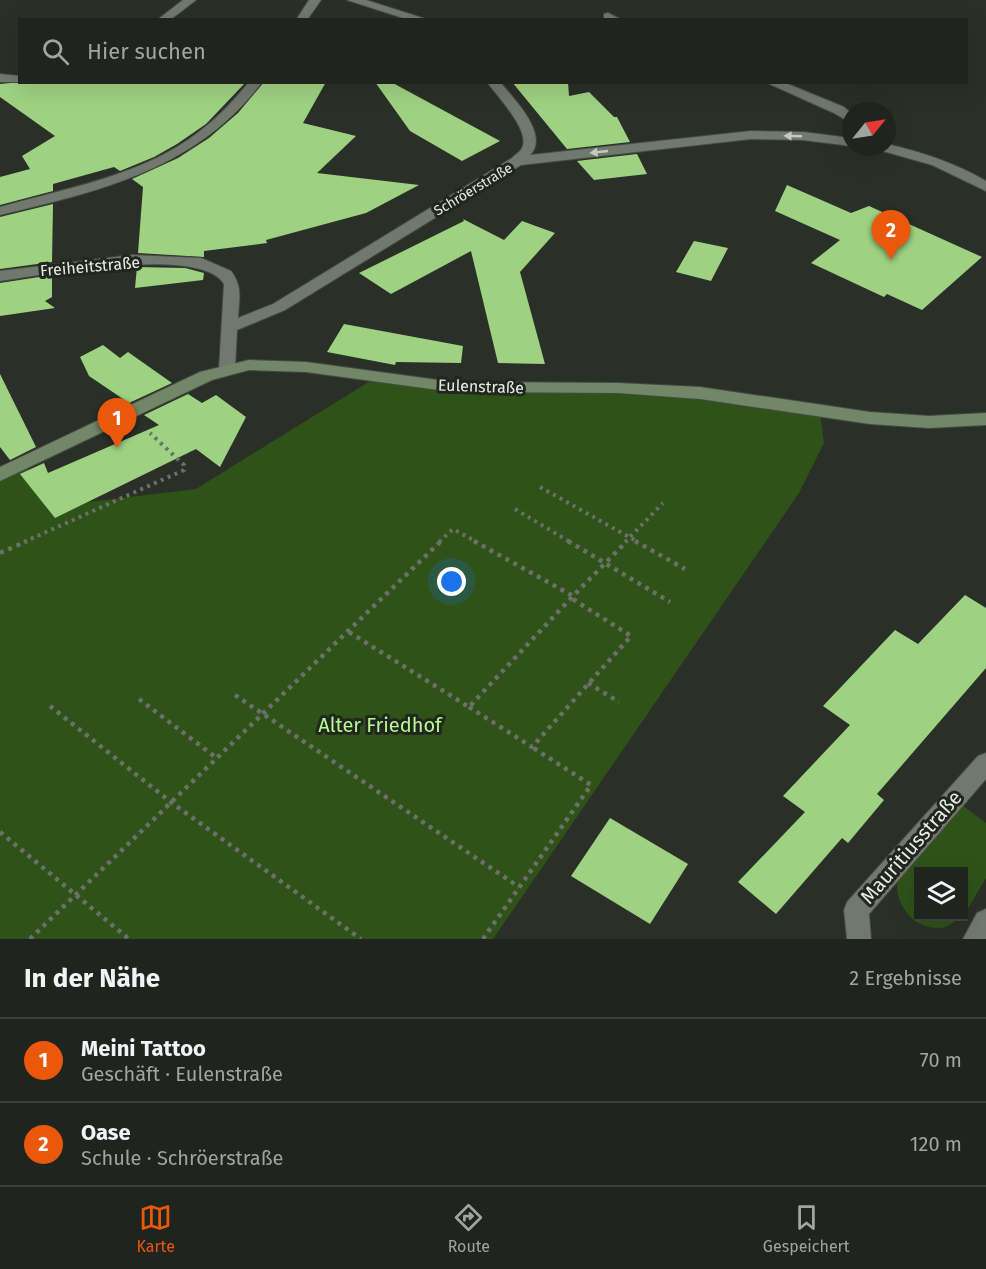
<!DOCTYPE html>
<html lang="de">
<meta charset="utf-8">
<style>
:root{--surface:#20241e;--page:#2d302b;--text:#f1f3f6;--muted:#a2a4a4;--line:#3d413c;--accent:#ea580c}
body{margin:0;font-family:"Fira Sans",sans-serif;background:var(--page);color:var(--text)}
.controls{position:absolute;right:18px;bottom:18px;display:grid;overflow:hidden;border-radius:0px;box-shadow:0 6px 24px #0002}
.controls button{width:54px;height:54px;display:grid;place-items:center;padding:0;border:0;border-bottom:2px solid var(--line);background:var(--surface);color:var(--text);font:30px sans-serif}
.compass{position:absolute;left:842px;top:102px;width:54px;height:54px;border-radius:50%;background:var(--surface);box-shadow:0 6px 24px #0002;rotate:60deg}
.you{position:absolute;left:452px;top:582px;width:21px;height:21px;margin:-15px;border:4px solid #fff;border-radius:50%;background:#1a73e8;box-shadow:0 0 0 9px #1a73e833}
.badge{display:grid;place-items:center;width:39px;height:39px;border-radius:50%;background:var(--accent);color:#fff;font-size:20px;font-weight:700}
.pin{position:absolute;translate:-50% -50px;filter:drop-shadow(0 2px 3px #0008)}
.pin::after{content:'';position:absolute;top:32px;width:21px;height:18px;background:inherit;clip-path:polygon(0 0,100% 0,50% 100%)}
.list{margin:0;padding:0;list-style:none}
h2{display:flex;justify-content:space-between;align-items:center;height:78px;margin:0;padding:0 24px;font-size:26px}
h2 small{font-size:20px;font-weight:400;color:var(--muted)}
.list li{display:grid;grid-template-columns:39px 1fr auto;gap:18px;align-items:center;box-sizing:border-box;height:84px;padding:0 24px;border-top:2px solid var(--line)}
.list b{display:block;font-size:22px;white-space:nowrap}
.list p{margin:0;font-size:20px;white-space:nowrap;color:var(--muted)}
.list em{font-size:20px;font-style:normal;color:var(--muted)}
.icon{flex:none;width:33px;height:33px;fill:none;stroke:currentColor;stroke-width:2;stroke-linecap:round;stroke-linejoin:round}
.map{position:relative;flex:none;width:986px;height:939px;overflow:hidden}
.search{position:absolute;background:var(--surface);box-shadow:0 6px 24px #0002;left:18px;right:18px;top:18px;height:66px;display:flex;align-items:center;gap:15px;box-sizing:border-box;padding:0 21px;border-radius:0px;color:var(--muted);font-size:22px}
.sheet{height:246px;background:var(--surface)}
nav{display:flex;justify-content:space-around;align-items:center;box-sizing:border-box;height:84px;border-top:2px solid var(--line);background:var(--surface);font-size:16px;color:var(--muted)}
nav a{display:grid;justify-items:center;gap:3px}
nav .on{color:var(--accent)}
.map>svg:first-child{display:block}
</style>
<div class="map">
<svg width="986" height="939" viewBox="0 0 986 939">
<rect width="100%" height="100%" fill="#2a3028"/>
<g fill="#2f5219">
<polygon points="375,378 453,387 618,388 820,412 824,443 799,493 493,939 0,939 0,475 25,464 56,506 196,489"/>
<path d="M962,805L986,823V878L964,915V872H918V916L961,917C955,921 948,928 940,928C914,930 893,903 898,879Z"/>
</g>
<g fill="#9ed282">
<polygon points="22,82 246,82 206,124 177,144 154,157 120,171 114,167 53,184 53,191 0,205 0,177 30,169 22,156 55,136 0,97 0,84"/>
<polygon points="264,82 326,82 303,123 356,136 317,173 419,185 366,213 266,240 267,243 204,251 204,257 138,253 143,187 132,179 178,158 209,138 238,113"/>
<polygon points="375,82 391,82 500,141 462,161 410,131"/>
<polygon points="512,82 568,82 569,96 589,92 614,117 617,117 630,142 567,149"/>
<polygon points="637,154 647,174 594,180 577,161"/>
<polygon points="787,185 851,213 869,206 982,257 922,310 887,294 884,297 811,263 840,240 775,211"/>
<polygon points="53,204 52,262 0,269 0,217"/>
<polygon points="463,219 504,240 522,221 555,233 520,272 545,364 498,363 471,251 391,294 359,273 464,221"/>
<polygon points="694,241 728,248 711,281 676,272"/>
<polygon points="137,267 185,268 204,273 203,280 135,288"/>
<polygon points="52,275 52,297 45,301 55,308 0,316 0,283"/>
<polygon points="344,324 463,346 461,363 396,362 395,365 327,352"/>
<polygon points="103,345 120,358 128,352 172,383 129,403 89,376 80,357"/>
<polygon points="0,374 36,447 10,460 0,447"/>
<polygon points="188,394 202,403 216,395 246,417 220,467 196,449 55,518 20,474 44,463 48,473 159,425 144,415"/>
<polygon points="965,595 986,608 986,668 877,794 884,800 848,843 842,838 776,914 738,882 805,812 783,796 850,725 823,706 895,630 918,644"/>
<polygon points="610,818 688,864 650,924 571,876"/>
</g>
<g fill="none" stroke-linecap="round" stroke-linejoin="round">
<g stroke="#464b43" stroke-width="2">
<g id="street">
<polygon points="183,0 196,0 170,20 157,20"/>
<polygon points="309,0 321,0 307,20 296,20"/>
<polygon points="347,0 366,0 429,20 409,20"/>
<polygon points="608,13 622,20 604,18 604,14"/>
<polygon points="0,74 20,76 20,82 24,82 0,82"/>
<path d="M249,82H262C197,169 100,191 0,215V207C67,188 145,175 200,131C219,117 234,100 249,82Z"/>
<path d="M487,82H500C514,99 550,135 530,155L751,131L803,132L851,138V146L803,140L751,139L521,165L285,310L237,330L235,369L233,373H221L219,369L224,284C201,245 42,275 0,281V271L132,255L201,258L231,271C243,287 239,299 238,318L273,304L512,158C515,155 521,151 522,148C531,131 497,96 487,82Z"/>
<polygon points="765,82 783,82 844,107 851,113 851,123 834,113"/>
<path d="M887,144C922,152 955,163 986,181V191L932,165L879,150L877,147H887Z"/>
<polygon points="986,753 986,779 869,914 871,939 847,939 844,910 847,902 978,756"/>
<polygon points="986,909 986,939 963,939 977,913"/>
</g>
</g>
<g stroke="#464b43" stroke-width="2">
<polygon id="secondary" points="249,360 306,362 453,382 618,383 700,387 870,412 929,416 986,413 986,425 929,428 870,424 700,399 618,393 453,392 306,372 249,370 212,380 0,481 0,467 200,372"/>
</g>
<g stroke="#6b7069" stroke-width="4" stroke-dasharray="3 4.5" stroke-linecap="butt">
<polyline points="540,487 638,542"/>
<polyline points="515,509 570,542"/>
<polyline points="24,542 184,470 184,465 150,433"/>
<polyline points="439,542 453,529 477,542"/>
<polyline points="625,542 663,503"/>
</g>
<g stroke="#6b7069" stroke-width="4.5" stroke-dasharray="4 5" stroke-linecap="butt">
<polyline points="474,541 573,596 627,541"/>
<polyline points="568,541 670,602"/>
<polyline points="635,541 685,569"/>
<polyline points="0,553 27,541"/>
<polyline points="349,632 469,707 572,597"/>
<polyline points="588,683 619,702"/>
<polyline points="235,695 519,887"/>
<polyline points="139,699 218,759"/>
<polyline points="50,706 172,803 361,939"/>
<polyline points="469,707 532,747 631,636 571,598"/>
<polyline points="0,832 129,939"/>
<polyline points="30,939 441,541"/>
<polyline points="483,939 591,785 532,747"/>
</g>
<use href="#street" fill="#71786e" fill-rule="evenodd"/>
<use href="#secondary" fill="#728768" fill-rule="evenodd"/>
</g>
<defs><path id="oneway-solid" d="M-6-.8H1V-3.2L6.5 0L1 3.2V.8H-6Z" transform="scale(1.5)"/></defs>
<g fill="#c4c9c2">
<use href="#oneway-solid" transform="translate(793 136) rotate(-178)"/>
<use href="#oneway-solid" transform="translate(599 152) rotate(174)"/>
</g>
<g text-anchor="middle" stroke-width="6" stroke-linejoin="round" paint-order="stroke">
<g font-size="14" fill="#e8ece6" stroke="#21261e">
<text transform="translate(473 189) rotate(-31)" y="5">Schröerstraße</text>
</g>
<g font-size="16" fill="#e8ece6" stroke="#21261e">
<text transform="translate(90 266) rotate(-5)" y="6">Freiheitstraße</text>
<text transform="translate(481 386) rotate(2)" y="6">Eulenstraße</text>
</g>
<g font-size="20" fill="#b6f991" stroke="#21261e">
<text x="380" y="732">Alter Friedhof</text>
</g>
<g font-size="20" fill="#e8ece6" stroke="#21261e">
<text transform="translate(911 847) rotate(-49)" y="7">Mauritiusstraße</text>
</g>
</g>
</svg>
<div class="controls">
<button><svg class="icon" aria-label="layers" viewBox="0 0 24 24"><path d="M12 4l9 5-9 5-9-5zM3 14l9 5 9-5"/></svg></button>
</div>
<svg class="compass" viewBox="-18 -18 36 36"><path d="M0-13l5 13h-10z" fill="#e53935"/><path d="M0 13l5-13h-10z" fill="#a2a4a4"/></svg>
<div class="you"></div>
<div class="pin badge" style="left:117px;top:448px">1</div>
<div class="pin badge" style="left:891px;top:260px">2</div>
<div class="search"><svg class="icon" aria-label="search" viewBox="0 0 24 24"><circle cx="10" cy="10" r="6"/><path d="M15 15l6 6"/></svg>Hier suchen</div>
</div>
<section class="sheet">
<h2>In der Nähe<small>2 Ergebnisse</small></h2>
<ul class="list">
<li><span class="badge">1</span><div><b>Meini Tattoo</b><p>Geschäft · Eulenstraße</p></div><em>70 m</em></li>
<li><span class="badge">2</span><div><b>Oase</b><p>Schule · Schröerstraße</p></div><em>120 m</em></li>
</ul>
</section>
<nav>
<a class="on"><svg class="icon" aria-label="map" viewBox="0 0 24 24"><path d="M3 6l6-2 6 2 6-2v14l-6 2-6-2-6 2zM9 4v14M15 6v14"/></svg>Karte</a>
<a><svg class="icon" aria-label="directions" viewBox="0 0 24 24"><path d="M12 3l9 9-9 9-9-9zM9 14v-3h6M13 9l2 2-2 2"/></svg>Route</a>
<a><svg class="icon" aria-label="saved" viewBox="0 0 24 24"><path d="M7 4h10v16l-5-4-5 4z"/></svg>Gespeichert</a>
</nav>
